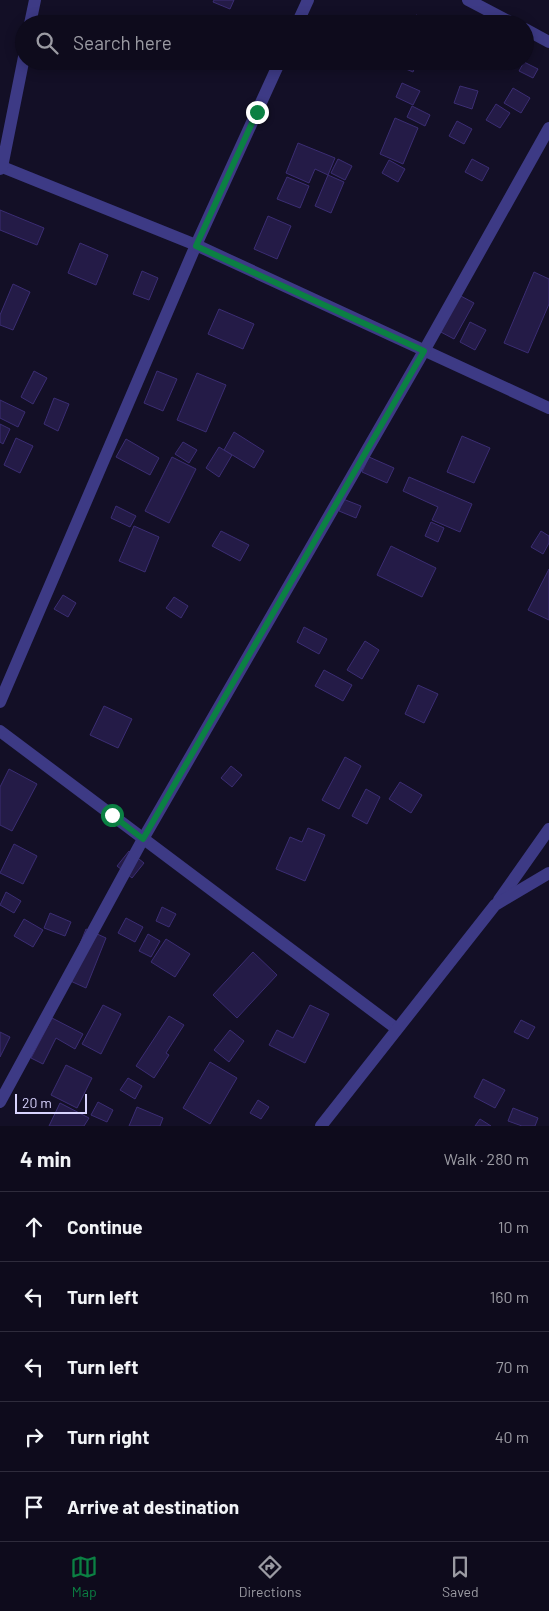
<!DOCTYPE html>
<meta charset="utf-8">
<style>
:root{--surface:#0e0b1c;--page:#171425;--text:#f1f3f6;--muted:#9b9ba3;--line:#2e2b3b;--accent:#0b8043}
body{margin:0;font-family:Barlow,sans-serif;background:var(--page);color:var(--text)}
.scale{position:absolute;left:15px;bottom:12px;width:72px;box-sizing:border-box;padding-left:5px;border:2px solid #d9d4ff;border-top:0;font-size:14px;line-height:18px;white-space:nowrap;color:#d9d4ff;-webkit-text-stroke:4px #130f26;paint-order:stroke}
.stop{position:absolute;width:15px;height:15px;margin:-11px;border:4px solid #0b8043;border-radius:50%;background:#fff}
.stop.end{background:#0b8043;border-color:#fff;box-shadow:0 1px 5px #0008}
.list{margin:0;padding:0;list-style:none}
h2{display:flex;justify-content:space-between;align-items:center;height:65px;margin:0;padding:0 20px;font-size:21px}
h2 small{font-size:16px;font-weight:400;color:var(--muted)}
.list li{display:grid;grid-template-columns:32px 1fr auto;gap:15px;align-items:center;box-sizing:border-box;height:70px;padding:0 20px;border-top:1px solid var(--line)}
.list b{display:block;font-size:19px;white-space:nowrap}
.list em{font-size:16px;font-style:normal;color:var(--muted)}
.icon{flex:none;width:28px;height:28px;fill:none;stroke:currentColor;stroke-width:2;stroke-linecap:round;stroke-linejoin:round}
.map{position:relative;flex:none;width:549px;height:1126px;overflow:hidden}
.search{position:absolute;background:var(--surface);box-shadow:0 2px 12px #0003;left:15px;right:15px;top:15px;height:55px;display:flex;align-items:center;gap:12px;box-sizing:border-box;padding:0 18px;border-radius:28px;color:var(--muted);font-size:19px}
.sheet{height:415px;background:var(--surface)}
nav{display:flex;justify-content:space-around;align-items:center;box-sizing:border-box;height:70px;border-top:1px solid var(--line);background:var(--surface);font-size:14px;color:var(--muted)}
nav a{display:grid;justify-items:center;gap:2px}
nav .on{color:var(--accent)}
.map>svg:first-child{display:block}
</style>
<div class="map">
<svg width="549" height="1126" viewBox="0 0 549 1126">
<rect width="100%" height="100%" fill="#130f26"/>
<g fill="#241b47" stroke="#3b2d73">
<polygon points="214,0 234,0 230,9 213,2"/>
<polygon points="416,15 433,22 432,24 412,24"/>
<polygon points="387,61 417,61 413,72"/>
<polygon points="447,61 466,61 461,69"/>
<polygon points="524,62 538,69 533,78 519,71"/>
<polygon points="402,83 420,91 413,105 396,97"/>
<polygon points="460,86 478,91 472,109 454,103"/>
<polygon points="513,88 530,98 521,113 504,103"/>
<polygon points="496,104 510,113 500,128 486,120"/>
<polygon points="412,106 430,115 425,126 407,117"/>
<polygon points="395,118 418,128 403,164 380,154"/>
<polygon points="457,121 472,129 464,144 449,136"/>
<polygon points="298,143 335,158 328,175 315,169 309,183 286,173"/>
<polygon points="338,159 352,166 345,180 331,173"/>
<polygon points="472,159 489,168 482,181 465,172"/>
<polygon points="389,160 405,169 398,182 382,173"/>
<polygon points="328,175 344,182 331,213 315,206"/>
<polygon points="287,177 309,186 300,208 277,199"/>
<polygon points="0,210 44,228 37,245 0,230"/>
<polygon points="268,216 291,226 277,259 254,249"/>
<polygon points="80,243 108,255 96,285 68,273"/>
<polygon points="142,271 158,278 149,300 133,294"/>
<polygon points="534,272 549,279 549,304 528,353 504,343"/>
<polygon points="13,284 30,292 13,330 0,325 0,315"/>
<polygon points="457,294 474,303 454,339 437,330"/>
<polygon points="219,309 254,324 243,349 208,334"/>
<polygon points="470,322 486,330 475,350 460,342"/>
<polygon points="34,371 47,378 33,404 21,397"/>
<polygon points="157,371 177,379 163,411 144,403"/>
<polygon points="197,373 226,385 206,432 177,420"/>
<polygon points="54,398 69,404 58,431 44,424"/>
<polygon points="0,400 25,412 18,427 0,418"/>
<polygon points="0,424 10,429 3,444 0,442"/>
<polygon points="234,432 264,451 254,468 224,450"/>
<polygon points="462,436 490,448 474,483 447,472"/>
<polygon points="16,438 33,446 20,473 4,465"/>
<polygon points="126,439 159,458 150,475 116,457"/>
<polygon points="183,442 197,450 189,463 175,454"/>
<polygon points="219,447 232,455 219,477 206,468"/>
<polygon points="172,457 196,469 169,523 145,511"/>
<polygon points="369,457 394,468 387,483 362,472"/>
<polygon points="409,477 472,504 460,532 432,520 438,507 403,491"/>
<polygon points="343,499 361,506 356,518 339,511"/>
<polygon points="116,506 136,516 130,527 111,518"/>
<polygon points="431,522 444,528 438,542 425,536"/>
<polygon points="134,526 159,537 145,572 119,561"/>
<polygon points="221,531 249,545 240,561 212,546"/>
<polygon points="541,531 549,536 549,543 543,554 531,547"/>
<polygon points="391,546 436,568 422,597 377,575"/>
<polygon points="549,569 549,620 528,610"/>
<polygon points="63,595 76,603 68,617 54,609"/>
<polygon points="174,597 188,606 181,618 166,608"/>
<polygon points="304,627 327,639 319,654 297,642"/>
<polygon points="365,641 379,650 362,679 347,670"/>
<polygon points="324,670 352,685 343,701 315,686"/>
<polygon points="418,685 438,694 424,723 405,714"/>
<polygon points="104,706 132,719 118,748 90,735"/>
<polygon points="345,757 361,766 339,809 322,800"/>
<polygon points="231,766 242,775 232,787 221,778"/>
<polygon points="9,769 37,784 12,831 0,825 0,787"/>
<polygon points="400,782 422,795 411,813 389,799"/>
<polygon points="366,789 380,797 367,824 352,816"/>
<polygon points="308,828 325,835 305,881 276,869 290,837 302,842"/>
<polygon points="14,844 37,856 23,884 0,873"/>
<polygon points="129,851 144,863 132,878 117,866"/>
<polygon points="6,892 21,901 14,913 0,905"/>
<polygon points="162,907 176,914 169,927 156,921"/>
<polygon points="50,913 71,922 65,936 44,928"/>
<polygon points="126,918 143,927 135,942 118,933"/>
<polygon points="24,919 43,930 33,947 14,936"/>
<polygon points="86,929 106,938 86,988 66,979"/>
<polygon points="148,934 160,941 151,957 139,951"/>
<polygon points="166,939 190,954 175,977 151,962"/>
<polygon points="253,952 277,975 237,1018 213,995"/>
<polygon points="103,1005 121,1014 101,1054 82,1044"/>
<polygon points="310,1005 329,1014 305,1063 269,1045 277,1030 293,1038"/>
<polygon points="169,1016 184,1025 166,1053 169,1055 154,1078 136,1066"/>
<polygon points="52,1018 83,1034 75,1049 56,1038 43,1064 31,1058"/>
<polygon points="521,1020 535,1027 528,1039 514,1032"/>
<polygon points="230,1030 244,1041 229,1062 214,1050"/>
<polygon points="0,1032 10,1037 0,1057"/>
<polygon points="210,1062 237,1078 210,1124 183,1108"/>
<polygon points="66,1065 92,1078 77,1108 51,1095"/>
<polygon points="128,1078 142,1086 135,1099 120,1090"/>
<polygon points="483,1079 505,1090 495,1108 474,1097"/>
<polygon points="258,1100 269,1107 261,1119 250,1113"/>
<polygon points="98,1102 113,1110 107,1122 91,1115"/>
<polygon points="60,1103 89,1118 84,1126 49,1126"/>
<polygon points="137,1107 163,1118 160,1126 129,1126"/>
<polygon points="513,1108 538,1118 535,1126 522,1126 508,1121"/>
<polygon points="480,1119 491,1126 475,1126"/>
</g>
<g fill="none" stroke-linecap="round" stroke-linejoin="round">
<g stroke="#3d3a85" stroke-width="12">
<polyline points="468,0 514,24"/>
<polyline points="297,24 308,0"/>
<polyline points="525,29 549,42"/>
<polyline points="0,702 196,245 280,61"/>
<polyline points="0,731 397,1029"/>
<polyline points="499,900 549,829"/>
<polyline points="321,1126 495,905 549,873"/>
</g>
<g stroke="#3d3a85" stroke-width="12">
<polyline points="30,24 35,0"/>
<polyline points="0,166 196,245 549,408"/>
<polyline points="0,169 2,167 24,57"/>
<polyline points="0,1102 143,839 424,351 549,128"/>
</g>
</g>
<g fill="none" stroke-linecap="round" stroke-linejoin="round">
<polyline stroke="#0b8043" stroke-width="6" points="112,815 143,839 424,351 196,246 257,112"/>
</g>
</svg>
<div class="scale">20 m</div>
<div class="stop" style="left:112px;top:815px"></div>
<div class="stop end" style="left:257px;top:112px"></div>
<div class="search"><svg class="icon" aria-label="search" viewBox="0 0 24 24"><circle cx="10" cy="10" r="6"/><path d="M15 15l6 6"/></svg>Search here</div>
</div>
<section class="sheet">
<h2>4 min<small>Walk · 280 m</small></h2>
<ul class="list">
<li><svg class="icon" aria-label="ahead" viewBox="0 0 24 24"><path d="M12 20V5M6 11l6-6 6 6"/></svg><div><b>Continue</b></div><em>10 m</em></li>
<li><svg class="icon" aria-label="left" viewBox="0 0 24 24"><path d="M17 20v-9H6M10 6l-5 5 5 5"/></svg><div><b>Turn left</b></div><em>160 m</em></li>
<li><svg class="icon" aria-label="left" viewBox="0 0 24 24"><path d="M17 20v-9H6M10 6l-5 5 5 5"/></svg><div><b>Turn left</b></div><em>70 m</em></li>
<li><svg class="icon" aria-label="right" viewBox="0 0 24 24"><path d="M7 20v-9h11M14 6l5 5-5 5"/></svg><div><b>Turn right</b></div><em>40 m</em></li>
<li><svg class="icon" aria-label="arrive" viewBox="0 0 24 24"><path d="M6 21V4h12l-3 4 3 4H6"/></svg><div><b>Arrive at destination</b></div></li>
</ul>
</section>
<nav>
<a class="on"><svg class="icon" aria-label="map" viewBox="0 0 24 24"><path d="M3 6l6-2 6 2 6-2v14l-6 2-6-2-6 2zM9 4v14M15 6v14"/></svg>Map</a>
<a><svg class="icon" aria-label="directions" viewBox="0 0 24 24"><path d="M12 3l9 9-9 9-9-9zM9 14v-3h6M13 9l2 2-2 2"/></svg>Directions</a>
<a><svg class="icon" aria-label="saved" viewBox="0 0 24 24"><path d="M7 4h10v16l-5-4-5 4z"/></svg>Saved</a>
</nav>
